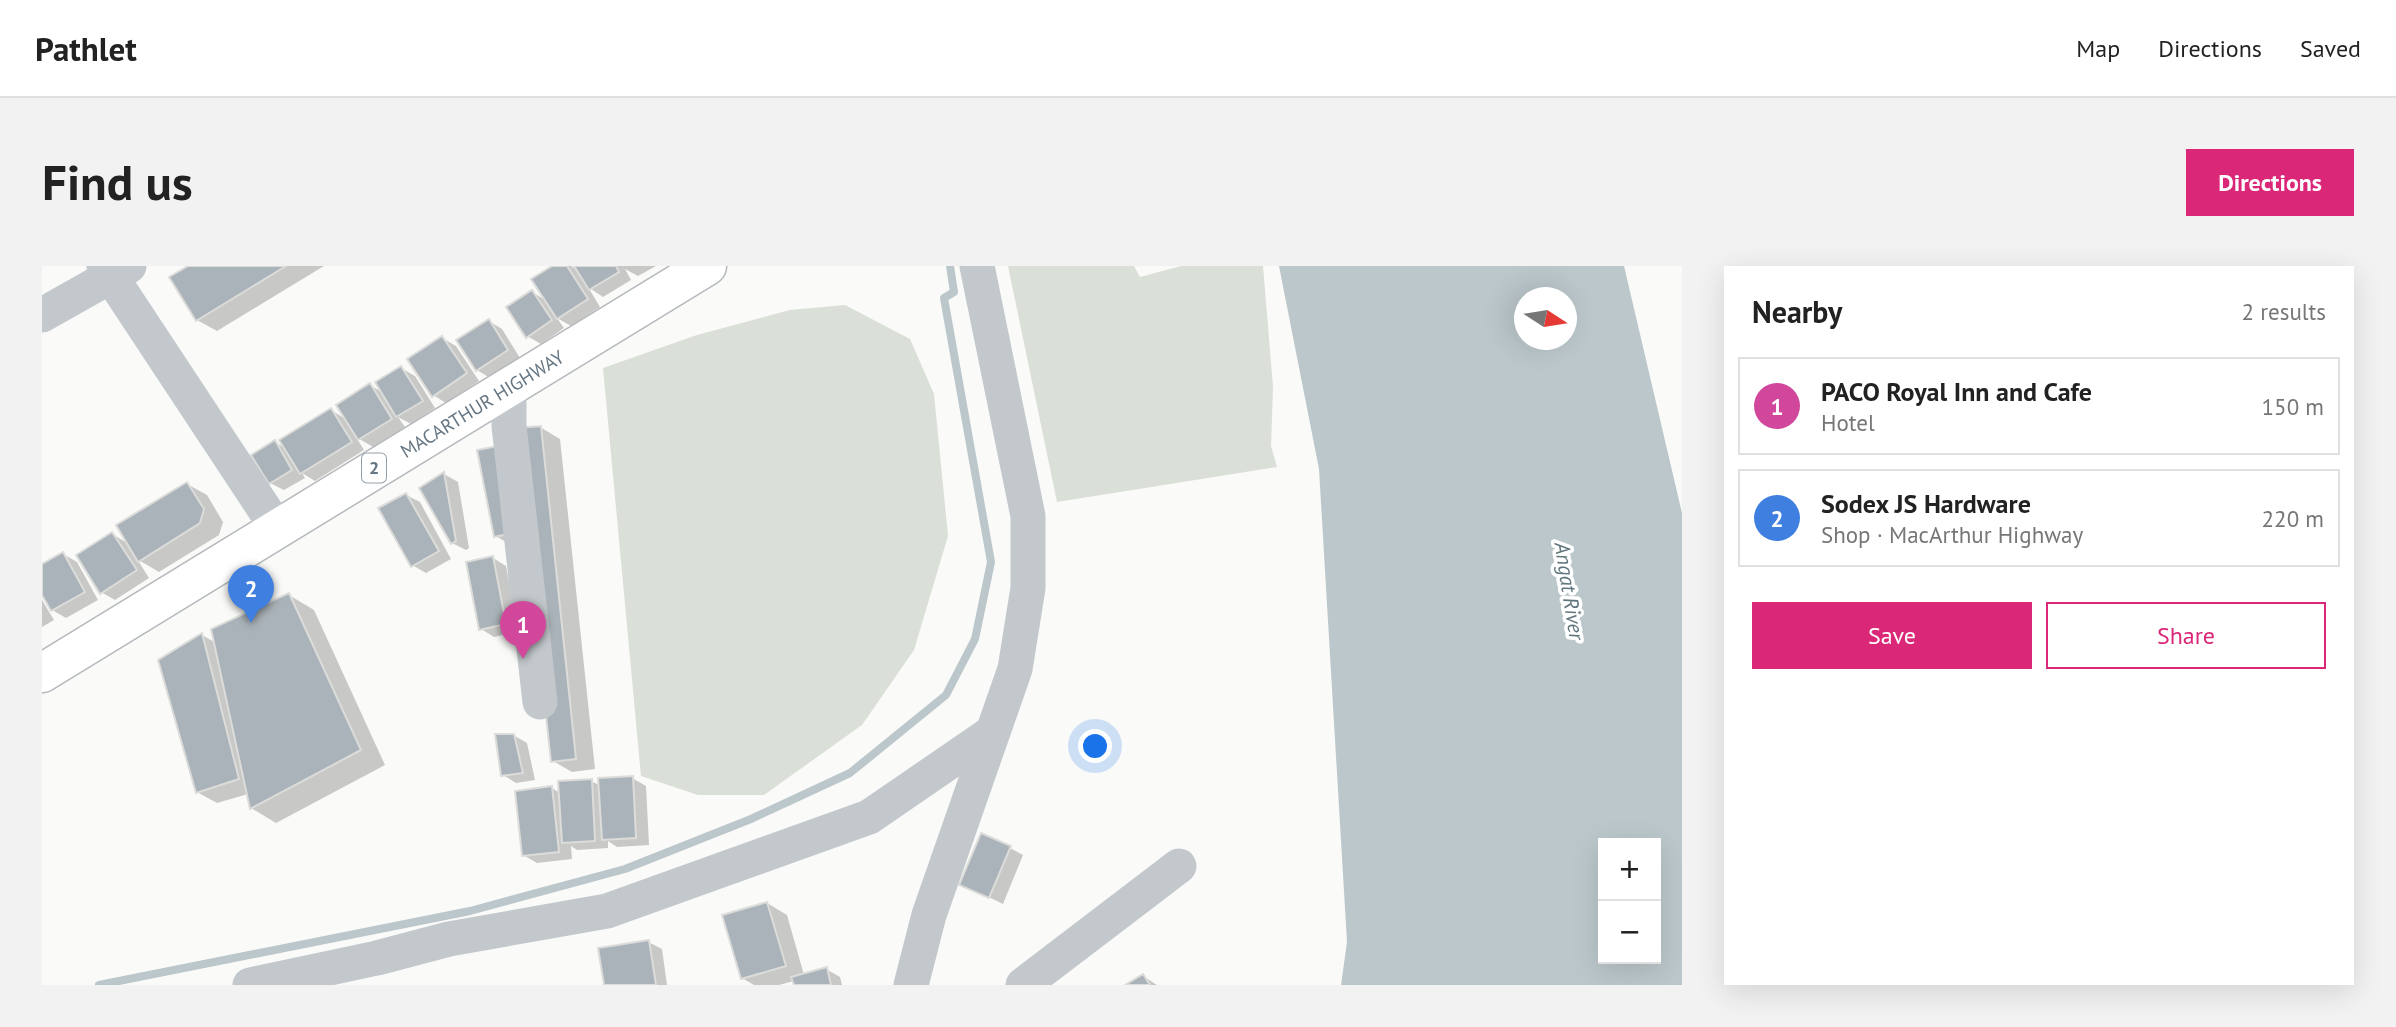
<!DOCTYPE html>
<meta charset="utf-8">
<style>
:root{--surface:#fff;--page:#f2f2f2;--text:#222;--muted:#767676;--line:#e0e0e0;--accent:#db2777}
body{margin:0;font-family:"PT Sans",sans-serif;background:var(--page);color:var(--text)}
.controls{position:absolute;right:21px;bottom:21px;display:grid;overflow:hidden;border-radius:0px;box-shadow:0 7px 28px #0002}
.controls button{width:63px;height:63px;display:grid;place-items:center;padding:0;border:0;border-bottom:2px solid var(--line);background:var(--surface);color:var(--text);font:35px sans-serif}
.compass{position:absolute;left:1472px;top:21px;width:63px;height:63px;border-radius:50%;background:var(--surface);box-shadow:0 7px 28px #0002;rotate:102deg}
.you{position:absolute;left:1054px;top:481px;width:24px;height:24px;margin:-18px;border:5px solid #fff;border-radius:50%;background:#1a73e8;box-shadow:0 0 0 10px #1a73e833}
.badge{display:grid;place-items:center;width:46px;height:46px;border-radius:50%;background:var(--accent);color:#fff;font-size:23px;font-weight:700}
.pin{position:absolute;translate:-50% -58px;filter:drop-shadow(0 2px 4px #0008)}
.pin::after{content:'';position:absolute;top:37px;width:24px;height:21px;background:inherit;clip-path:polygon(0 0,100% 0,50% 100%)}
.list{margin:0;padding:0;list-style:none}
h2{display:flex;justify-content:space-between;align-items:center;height:91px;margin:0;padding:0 28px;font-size:30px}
h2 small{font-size:23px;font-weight:400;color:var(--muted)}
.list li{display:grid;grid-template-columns:46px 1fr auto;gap:21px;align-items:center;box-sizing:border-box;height:98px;margin:0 14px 14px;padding:0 14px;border:2px solid var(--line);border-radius:0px}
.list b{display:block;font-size:26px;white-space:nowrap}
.list p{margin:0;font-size:23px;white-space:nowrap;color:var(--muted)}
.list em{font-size:23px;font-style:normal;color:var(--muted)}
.actions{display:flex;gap:14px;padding:21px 28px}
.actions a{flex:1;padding:16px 0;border:2px solid var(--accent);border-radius:0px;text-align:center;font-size:24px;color:var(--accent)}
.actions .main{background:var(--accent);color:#fff}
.map{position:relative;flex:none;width:1640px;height:719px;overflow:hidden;border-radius:0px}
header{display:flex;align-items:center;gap:42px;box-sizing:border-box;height:98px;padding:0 35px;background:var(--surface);border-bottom:2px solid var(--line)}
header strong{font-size:33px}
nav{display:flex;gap:38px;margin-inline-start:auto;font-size:24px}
.intro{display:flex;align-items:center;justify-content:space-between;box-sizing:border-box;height:168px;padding:0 42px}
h1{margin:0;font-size:49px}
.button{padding:18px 32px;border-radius:0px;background:var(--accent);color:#fff;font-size:24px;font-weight:700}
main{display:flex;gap:42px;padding:0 42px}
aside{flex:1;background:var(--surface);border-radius:0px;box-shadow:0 7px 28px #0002}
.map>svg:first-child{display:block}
</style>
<header>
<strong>Pathlet</strong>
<nav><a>Map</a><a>Directions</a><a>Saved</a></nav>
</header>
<div class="intro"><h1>Find us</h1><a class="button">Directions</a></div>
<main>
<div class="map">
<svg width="1640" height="719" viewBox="0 0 1640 719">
<rect width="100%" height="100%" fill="#fafaf8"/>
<g fill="#dadfd7">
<polygon points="966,0 1092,0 1098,11 1139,0 1221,0 1231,121 1229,180 1235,201 1015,236"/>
<polygon points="803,39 868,73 892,128 906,270 872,384 820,459 722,529 656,529 599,510 561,102 655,69 748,44"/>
</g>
<path fill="#bbc7cb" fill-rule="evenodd" d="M1237,0H1582L1640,247V719H1299L1305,676L1277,203ZM1482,32H1524V74H1482ZM1561,577H1614V693H1561Z"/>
<g fill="#0003">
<polygon points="149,0 282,0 175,65 155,54"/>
<polygon points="513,0 529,0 537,5 534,0 614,0 596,10 583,3 589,14 561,31 546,21 558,41 529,60 515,52 522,62 499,78 485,70 490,26 505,35"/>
<polygon points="447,55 460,63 478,92 448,112 435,104"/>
<polygon points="400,72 414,80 437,115 404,137 391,129"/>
<polygon points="359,102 373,110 393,142 369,158 356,151 363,161 331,181 314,171 322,184 273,215 260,207 263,212 242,224 228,217 233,176 246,184 289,144 305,154 328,119 341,127"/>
<polygon points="498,161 518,173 553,503 530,506 511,495 487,274 467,278 454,270 461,181"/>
<polygon points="402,208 416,216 427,282 424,284 410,277 379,222"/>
<polygon points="145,218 165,229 181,256 177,269 117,306 95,293 107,312 73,334 59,326 70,268 87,278"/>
<polygon points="364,229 378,236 409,293 384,307 370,299"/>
<polygon points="21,288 35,296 56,334 24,352 10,344 0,325 0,300"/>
<polygon points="451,292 464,300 477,365 452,371 439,363"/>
<polygon points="247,329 272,344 343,499 234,557 209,542 206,528 175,537 155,526 160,369 174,377"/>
<polygon points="0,334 12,354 0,361"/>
<polygon points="471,469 485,477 493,514 474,517 461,509"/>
<polygon points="590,512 604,520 607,579 575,581 566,575 566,582 535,584 529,580 530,593 495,597 481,589 510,522 518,527 549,515 559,520"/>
<polygon points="968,582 981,589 961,638 920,618"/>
<polygon points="725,637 745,649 762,709 784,703 798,711 800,719 753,719 752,715 737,719 712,719 700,712"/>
<polygon points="606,676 620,683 625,719 564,719 558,684"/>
<polygon points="1101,710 1115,719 1086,719"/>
</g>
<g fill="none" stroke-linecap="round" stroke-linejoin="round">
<polyline stroke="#bbc7cb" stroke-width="8" points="57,719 428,645 583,603 709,553 808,507 904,429 933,373 949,296 902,32 912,26 908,0"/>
</g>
<g fill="#aab3b9" stroke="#dcdcda" stroke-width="2">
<polygon points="146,0 244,0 154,55 127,11"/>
<polygon points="510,0 525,0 546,33 515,53 489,13"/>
<polygon points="532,0 574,0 577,6 547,24"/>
<polygon points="490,24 510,54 484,72 464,41"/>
<polygon points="447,53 466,84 434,105 414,74"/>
<polygon points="400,70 425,107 390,131 365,93"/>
<polygon points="359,100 381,135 354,151 333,116"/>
<polygon points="328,117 350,153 316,174 294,139"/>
<polygon points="289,142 310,176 258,208 237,174"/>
<polygon points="499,160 534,493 509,496 473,162"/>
<polygon points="233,174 250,204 227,218 209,189"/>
<polygon points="461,179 477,266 452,271 435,184"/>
<polygon points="402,206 414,275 409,278 377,222"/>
<polygon points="145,216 162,243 158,257 96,296 74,259"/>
<polygon points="364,227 397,285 369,301 336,242"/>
<polygon points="70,266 95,304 58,328 34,289"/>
<polygon points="21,286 43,326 9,345 0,329 0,298"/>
<polygon points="451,290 464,358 437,364 424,296"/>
<polygon points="247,327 319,484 208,543 169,363"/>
<polygon points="160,367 197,513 154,527 116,394"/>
<polygon points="453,468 472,468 481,507 459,510"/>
<polygon points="591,510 594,572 560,574 556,512"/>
<polygon points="550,513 553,575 520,577 516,515"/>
<polygon points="510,520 517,586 480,590 473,525"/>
<polygon points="939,567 969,580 947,632 917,619"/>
<polygon points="725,636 744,700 699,713 680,649"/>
<polygon points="607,674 614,719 562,719 556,682"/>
<polygon points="785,701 789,719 752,719 749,711"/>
<polygon points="1101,708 1108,719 1083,719"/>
</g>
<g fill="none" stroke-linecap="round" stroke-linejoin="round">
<g stroke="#b4b9bd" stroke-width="41">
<g id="highway">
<path id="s1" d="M0,407L665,0"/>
</g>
</g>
<g stroke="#c3c8cc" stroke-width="35">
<polyline points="62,0 235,262"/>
<polyline points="0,49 87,0"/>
<polyline points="467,120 467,160 498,436"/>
<polyline points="208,719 335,692 407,673 565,645 827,551 948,468"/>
<polyline points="869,719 887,649 973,403 986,322 986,250 935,0"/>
<polyline points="981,719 1137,600"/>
</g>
<use href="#highway" stroke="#fff" stroke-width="38"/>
</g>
<g text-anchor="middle" stroke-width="7" stroke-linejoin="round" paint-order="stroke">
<rect fill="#fff" stroke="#939fa8" stroke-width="2" x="320" y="187.5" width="24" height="29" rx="5"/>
<g font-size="18" font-weight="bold" fill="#657683">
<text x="332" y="208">2</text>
</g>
<g font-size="19" fill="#657683" stroke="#fff">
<text dy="7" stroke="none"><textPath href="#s1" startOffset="516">MACARTHUR HIGHWAY</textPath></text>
</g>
<g font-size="21" font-style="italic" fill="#60757c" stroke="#fff">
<text transform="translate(1527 325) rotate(81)" y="7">Angat River</text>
</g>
</g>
</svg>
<div class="controls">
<button>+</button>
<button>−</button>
</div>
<svg class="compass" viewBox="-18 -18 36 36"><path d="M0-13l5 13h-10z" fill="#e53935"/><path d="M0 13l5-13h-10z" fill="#767676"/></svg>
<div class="you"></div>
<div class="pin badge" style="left:481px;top:393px;background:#d1479c">1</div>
<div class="pin badge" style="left:209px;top:357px;background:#3f7fe0">2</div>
</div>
<aside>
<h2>Nearby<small>2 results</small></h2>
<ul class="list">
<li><span class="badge" style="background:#d1479c">1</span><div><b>PACO Royal Inn and Cafe</b><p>Hotel</p></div><em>150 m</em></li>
<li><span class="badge" style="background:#3f7fe0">2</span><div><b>Sodex JS Hardware</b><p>Shop · MacArthur Highway</p></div><em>220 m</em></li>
</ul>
<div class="actions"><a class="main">Save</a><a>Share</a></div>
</aside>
</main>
